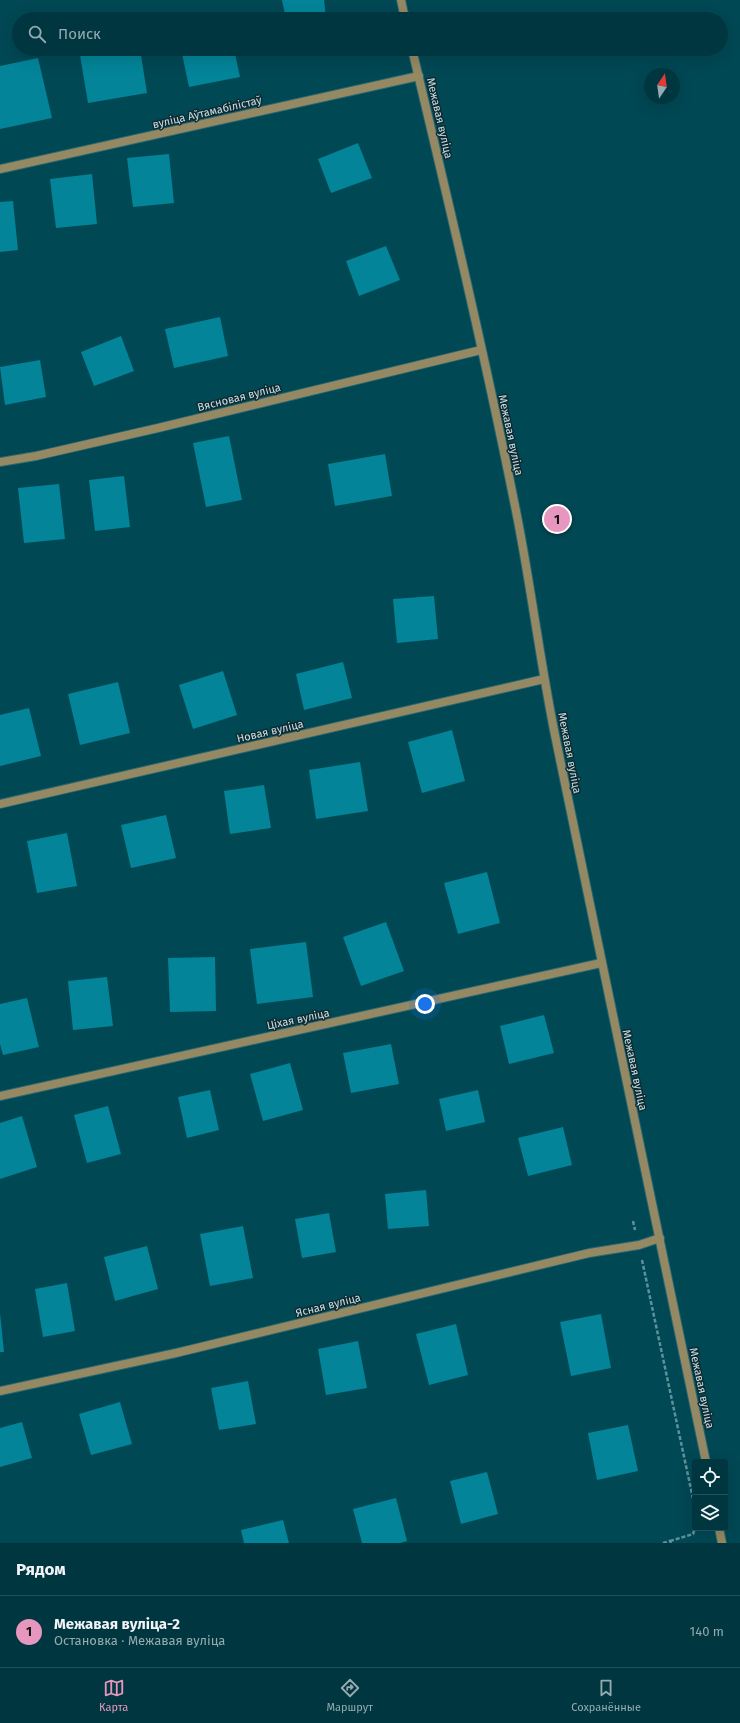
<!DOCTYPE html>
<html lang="ru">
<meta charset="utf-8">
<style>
:root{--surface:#00363f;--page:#0e414a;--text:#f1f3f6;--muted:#95abb0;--line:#225059;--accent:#e797bd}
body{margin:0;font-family:"Fira Sans",sans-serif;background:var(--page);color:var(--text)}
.controls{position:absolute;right:12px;bottom:12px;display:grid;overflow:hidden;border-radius:4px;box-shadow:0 4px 16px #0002}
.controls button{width:36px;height:36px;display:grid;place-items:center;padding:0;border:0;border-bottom:1px solid var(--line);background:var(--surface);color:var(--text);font:20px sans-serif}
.compass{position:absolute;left:644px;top:68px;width:36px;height:36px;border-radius:50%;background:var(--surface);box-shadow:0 4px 16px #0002;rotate:13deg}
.you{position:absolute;left:425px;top:1004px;width:14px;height:14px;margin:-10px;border:3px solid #fff;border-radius:50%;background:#1a73e8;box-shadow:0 0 0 6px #1a73e833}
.badge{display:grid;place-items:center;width:26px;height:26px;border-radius:50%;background:var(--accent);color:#111;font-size:13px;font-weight:700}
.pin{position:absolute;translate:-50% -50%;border:2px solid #fff;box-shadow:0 1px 4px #0006}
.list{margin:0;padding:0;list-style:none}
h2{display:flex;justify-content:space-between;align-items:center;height:52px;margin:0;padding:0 16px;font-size:17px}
h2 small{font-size:13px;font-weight:400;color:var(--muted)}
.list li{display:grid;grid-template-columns:26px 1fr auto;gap:12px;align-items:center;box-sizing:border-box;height:72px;padding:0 16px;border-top:1px solid var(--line)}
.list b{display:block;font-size:15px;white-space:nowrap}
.list p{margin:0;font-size:13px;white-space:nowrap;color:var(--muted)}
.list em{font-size:13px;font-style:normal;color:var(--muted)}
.icon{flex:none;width:22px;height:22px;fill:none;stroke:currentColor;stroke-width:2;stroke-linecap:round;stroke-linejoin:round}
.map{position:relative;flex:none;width:740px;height:1543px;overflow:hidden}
.search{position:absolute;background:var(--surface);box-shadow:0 4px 16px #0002;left:12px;right:12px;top:12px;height:44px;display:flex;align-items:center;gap:10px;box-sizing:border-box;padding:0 14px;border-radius:22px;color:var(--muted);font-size:15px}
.sheet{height:124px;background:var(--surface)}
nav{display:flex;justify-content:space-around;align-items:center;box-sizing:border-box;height:56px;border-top:1px solid var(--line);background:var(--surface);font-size:11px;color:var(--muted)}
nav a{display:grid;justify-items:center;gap:2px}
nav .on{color:var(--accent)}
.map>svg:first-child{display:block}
</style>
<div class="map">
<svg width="740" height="1543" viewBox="0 0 740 1543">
<rect width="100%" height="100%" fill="#004854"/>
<g fill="#038498">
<polygon points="282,0 324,0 326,17 313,19 286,19"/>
<polygon points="79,49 140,49 147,93 88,103"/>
<polygon points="181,49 234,49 240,77 189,87"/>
<polygon points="38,58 52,118 0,129 0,66"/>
<polygon points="358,143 372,178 331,193 318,159"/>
<polygon points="169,154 174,203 133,207 127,158"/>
<polygon points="92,174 97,224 56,228 50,179"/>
<polygon points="13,201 18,250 0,252 0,202"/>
<polygon points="386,246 400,280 359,296 346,261"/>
<polygon points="220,317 228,356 174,368 165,329"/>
<polygon points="121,336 134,371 94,386 81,352"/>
<polygon points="40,360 46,397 5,405 0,367"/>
<polygon points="229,436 242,500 206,507 193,443"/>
<polygon points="385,454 392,496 335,506 328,464"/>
<polygon points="124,476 130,527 95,531 89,480"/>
<polygon points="59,484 65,539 24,543 18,488"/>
<polygon points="434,596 438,639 397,643 393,599"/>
<polygon points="343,662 352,698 304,710 296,674"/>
<polygon points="223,671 237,715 193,729 179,685"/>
<polygon points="118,682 130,733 80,745 68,694"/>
<polygon points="29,708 41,756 0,766 0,715"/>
<polygon points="452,730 465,781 422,793 408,742"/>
<polygon points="360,762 368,811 316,819 309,770"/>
<polygon points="264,785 271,828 230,834 224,791"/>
<polygon points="166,815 176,858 131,868 121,825"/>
<polygon points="67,833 77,886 37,893 27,841"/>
<polygon points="487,872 500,923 458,934 444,883"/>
<polygon points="386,922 404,971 361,986 343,937"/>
<polygon points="306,942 313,997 257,1004 250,949"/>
<polygon points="215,957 216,1011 170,1012 168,958"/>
<polygon points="107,977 113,1026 73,1030 68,981"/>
<polygon points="27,998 39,1047 3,1055 0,1044 0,1004"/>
<polygon points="544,1015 554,1053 509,1064 500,1026"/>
<polygon points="391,1044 399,1084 351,1093 343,1053"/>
<polygon points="290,1063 303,1110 263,1121 250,1074"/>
<polygon points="210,1090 219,1130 187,1138 178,1097"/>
<polygon points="478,1090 485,1122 446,1131 439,1099"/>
<polygon points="108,1106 121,1154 87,1163 74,1115"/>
<polygon points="22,1116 37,1167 0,1179 0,1123"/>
<polygon points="563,1127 572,1165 528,1176 518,1138"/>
<polygon points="426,1190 429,1226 388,1229 385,1194"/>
<polygon points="329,1213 336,1252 302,1258 295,1219"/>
<polygon points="243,1226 253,1278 210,1286 200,1234"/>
<polygon points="147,1246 158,1289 115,1301 104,1257"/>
<polygon points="67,1283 75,1331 43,1337 35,1289"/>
<polygon points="0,1313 4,1352 0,1352"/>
<polygon points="601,1314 611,1368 571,1376 560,1322"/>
<polygon points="456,1324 468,1375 429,1385 416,1334"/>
<polygon points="358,1341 367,1388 326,1395 318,1349"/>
<polygon points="248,1381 256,1424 219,1430 211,1388"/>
<polygon points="120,1402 132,1444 91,1455 79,1414"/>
<polygon points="22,1422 32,1458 0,1467 0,1428"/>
<polygon points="628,1425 638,1471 597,1480 588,1433"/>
<polygon points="487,1472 498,1514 461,1524 450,1481"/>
<polygon points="396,1498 407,1541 400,1543 362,1543 353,1509"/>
<polygon points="283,1520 289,1543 244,1543 241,1530"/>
</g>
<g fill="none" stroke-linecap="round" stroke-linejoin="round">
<g stroke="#276671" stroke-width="10">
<g id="minor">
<polyline points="0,169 419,76"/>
<polyline points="0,462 36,456 158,428 481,350"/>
<polyline points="0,804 544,679"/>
<polyline points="0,1096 601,963"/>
<polyline points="0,1391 176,1353 589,1253 639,1245 660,1238"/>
</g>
</g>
<g stroke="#276671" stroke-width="10">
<g id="tertiary">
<polyline points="401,0 405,19"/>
<path d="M412,49C449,204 486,360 517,516C532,592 541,669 557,745C605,984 657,1223 706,1462"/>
<polyline points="719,1528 722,1543"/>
</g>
</g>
<g stroke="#5e919b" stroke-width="2.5" stroke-dasharray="4 2" stroke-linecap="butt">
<polyline points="633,1221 635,1230"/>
<polyline points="642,1260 695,1508"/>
<polyline points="670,1541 693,1534 695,1528"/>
<polyline points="663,1543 670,1541 671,1543"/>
</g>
<use href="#minor" stroke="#958963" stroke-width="8"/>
<use href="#tertiary" stroke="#958963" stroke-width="8"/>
</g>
<g text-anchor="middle" stroke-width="3" stroke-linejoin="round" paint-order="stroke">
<g font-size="11" fill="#c3e0e7" stroke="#112a30">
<text transform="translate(207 112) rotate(-13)" y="4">вуліца Аўтамабілістаў</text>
<text transform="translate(440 118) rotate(77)" y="4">Межавая вуліца</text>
<text transform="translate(239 397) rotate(-14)" y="4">Вясновая вуліца</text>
<text transform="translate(511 435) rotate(78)" y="4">Межавая вуліца</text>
<text transform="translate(270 731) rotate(-13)" y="4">Новая вуліца</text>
<text transform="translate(570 753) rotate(79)" y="4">Межавая вуліца</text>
<text transform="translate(298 1019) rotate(-12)" y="4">Ціхая вуліца</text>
<text transform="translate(635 1070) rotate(78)" y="4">Межавая вуліца</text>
<text transform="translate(328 1305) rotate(-14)" y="4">Ясная вуліца</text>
<text transform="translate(702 1388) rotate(78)" y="4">Межавая вуліца</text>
</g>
</g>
</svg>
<div class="controls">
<button><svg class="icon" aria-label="locate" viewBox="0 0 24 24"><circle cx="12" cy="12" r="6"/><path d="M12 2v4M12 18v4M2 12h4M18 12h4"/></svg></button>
<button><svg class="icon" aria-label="layers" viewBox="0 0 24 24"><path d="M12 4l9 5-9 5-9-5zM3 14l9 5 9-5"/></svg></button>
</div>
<svg class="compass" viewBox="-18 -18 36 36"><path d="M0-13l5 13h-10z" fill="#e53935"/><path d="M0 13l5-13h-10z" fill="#95abb0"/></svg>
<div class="you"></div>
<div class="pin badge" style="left:557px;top:519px">1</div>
<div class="search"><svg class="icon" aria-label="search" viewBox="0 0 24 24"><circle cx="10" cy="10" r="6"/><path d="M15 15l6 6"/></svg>Поиск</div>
</div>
<section class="sheet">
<h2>Рядом<small></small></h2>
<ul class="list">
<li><span class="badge">1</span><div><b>Межавая вуліца-2</b><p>Остановка · Межавая вуліца</p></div><em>140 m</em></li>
</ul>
</section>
<nav>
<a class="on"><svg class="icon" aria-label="map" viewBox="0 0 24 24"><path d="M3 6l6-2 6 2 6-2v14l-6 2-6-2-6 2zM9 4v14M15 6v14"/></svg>Карта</a>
<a><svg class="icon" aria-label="directions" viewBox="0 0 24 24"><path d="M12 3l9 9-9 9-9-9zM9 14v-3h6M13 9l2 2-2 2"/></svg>Маршрут</a>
<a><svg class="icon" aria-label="saved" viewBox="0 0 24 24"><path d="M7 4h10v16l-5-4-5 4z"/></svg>Сохранённые</a>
</nav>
